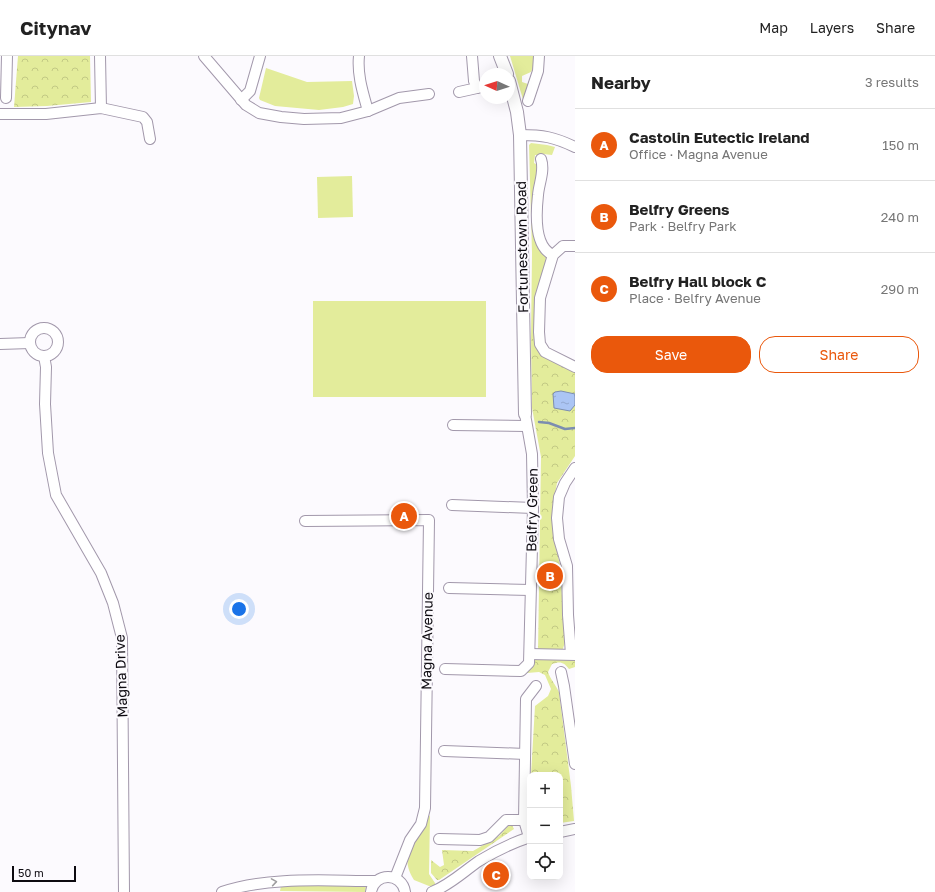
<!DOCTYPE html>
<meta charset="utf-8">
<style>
:root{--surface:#fff;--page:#f2f2f2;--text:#222;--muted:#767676;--line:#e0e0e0;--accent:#ea580c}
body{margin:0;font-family:"Golos Text",sans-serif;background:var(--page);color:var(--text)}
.controls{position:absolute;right:12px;bottom:12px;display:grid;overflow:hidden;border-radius:8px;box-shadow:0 4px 16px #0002}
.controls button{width:36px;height:36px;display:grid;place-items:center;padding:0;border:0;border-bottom:1px solid var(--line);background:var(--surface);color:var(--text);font:20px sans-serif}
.compass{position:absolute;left:479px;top:12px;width:36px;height:36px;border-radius:50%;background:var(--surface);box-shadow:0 4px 16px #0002;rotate:273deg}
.scale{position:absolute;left:12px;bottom:10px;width:64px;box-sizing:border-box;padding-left:4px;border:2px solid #0d0a10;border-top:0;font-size:11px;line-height:14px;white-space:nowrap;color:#0d0a10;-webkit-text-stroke:3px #fcfafe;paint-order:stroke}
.you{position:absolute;left:239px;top:553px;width:14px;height:14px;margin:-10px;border:3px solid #fff;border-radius:50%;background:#1a73e8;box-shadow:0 0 0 6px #1a73e833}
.badge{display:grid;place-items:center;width:26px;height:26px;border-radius:50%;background:var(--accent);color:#fff;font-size:13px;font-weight:700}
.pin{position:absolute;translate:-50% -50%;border:2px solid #fff;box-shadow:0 1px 4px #0006}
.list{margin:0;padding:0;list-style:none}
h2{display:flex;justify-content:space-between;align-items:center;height:52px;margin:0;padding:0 16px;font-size:17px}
h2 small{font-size:13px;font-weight:400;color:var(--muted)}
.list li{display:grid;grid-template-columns:26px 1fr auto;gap:12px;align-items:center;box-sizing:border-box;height:72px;padding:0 16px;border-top:1px solid var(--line)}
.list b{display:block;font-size:15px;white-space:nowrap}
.list p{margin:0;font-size:13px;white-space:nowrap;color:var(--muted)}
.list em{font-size:13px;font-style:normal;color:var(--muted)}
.actions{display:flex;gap:8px;padding:12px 16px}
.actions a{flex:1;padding:9px 0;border:1px solid var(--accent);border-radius:16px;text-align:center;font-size:14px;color:var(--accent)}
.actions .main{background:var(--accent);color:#fff}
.icon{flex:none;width:22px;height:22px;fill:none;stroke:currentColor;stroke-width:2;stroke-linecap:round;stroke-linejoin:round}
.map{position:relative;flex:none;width:575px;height:836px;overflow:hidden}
header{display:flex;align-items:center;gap:24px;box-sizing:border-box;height:56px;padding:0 20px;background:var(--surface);border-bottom:1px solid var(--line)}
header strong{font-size:19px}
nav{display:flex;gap:22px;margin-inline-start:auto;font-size:14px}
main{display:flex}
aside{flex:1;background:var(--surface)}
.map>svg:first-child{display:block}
</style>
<header>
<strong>Citynav</strong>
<nav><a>Map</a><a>Layers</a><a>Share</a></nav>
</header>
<main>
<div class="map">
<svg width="575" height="836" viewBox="0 0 575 836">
<defs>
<pattern id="park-crowns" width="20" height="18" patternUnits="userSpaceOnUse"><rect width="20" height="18" fill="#e3ec9b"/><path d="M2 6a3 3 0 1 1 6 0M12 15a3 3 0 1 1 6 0" fill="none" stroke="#c2c984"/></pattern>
<pattern id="water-ripples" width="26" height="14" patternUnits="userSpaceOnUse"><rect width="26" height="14" fill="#abc5f4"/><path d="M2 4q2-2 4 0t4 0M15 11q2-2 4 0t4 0" fill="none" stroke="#92a8d0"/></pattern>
</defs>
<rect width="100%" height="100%" fill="#fcfafe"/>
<g fill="#e3ec9b">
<polygon points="510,0 535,0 533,12 531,16 522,20 522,26 528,28 530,32 525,50"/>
<polygon points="266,12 307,26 352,25 354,40 353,48 343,51 319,54 275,50 260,44 259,42"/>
<polygon points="531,87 547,89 555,91 552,99 543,98 542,100 535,99 534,107 539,110 535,181 546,201 545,210 540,225 536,243 535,283 531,283 532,197 529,89"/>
<polygon points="352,120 353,161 318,162 317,121"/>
<rect x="313" y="245" width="173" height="96"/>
<path d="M430,759L429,818L435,827V830H429L414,824C409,816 406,808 408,798Z"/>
<polygon points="281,830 366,830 365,836 280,835"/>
</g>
<g fill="url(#park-crowns)">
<polygon points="18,0 90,0 91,46 47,50 14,51"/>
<path d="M531,283H535L575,314V400L557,427L552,454L553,477L560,509L565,586L562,596L575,602V611L569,613C564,606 560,605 552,608L548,616C550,623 556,629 559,636L571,730L574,765L560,767V719H531L535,650L548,640L551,633L545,619L539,616L527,617V612L538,595L539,531L541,401L532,352Z"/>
<polygon points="511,767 514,773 439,824 437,824 431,817 431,804 440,811 444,809 442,794 473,795 499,780"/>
</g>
<polygon fill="url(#water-ripples)" stroke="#7c8db0" points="561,335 575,338 575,349 570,355 554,352 553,338 555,336"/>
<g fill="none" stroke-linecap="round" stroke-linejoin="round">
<polyline stroke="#7c8db0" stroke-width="2.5" points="539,366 549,367 565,373 575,372"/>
<g stroke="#a298ab" stroke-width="12">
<g id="minor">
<polyline points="100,0 101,52"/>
<polyline points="204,0 246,49 259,57 281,61 304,63 341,62 368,55 399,42 429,38"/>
<path d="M359,0C357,19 363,37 368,55"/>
<polyline points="472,0 474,25 477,32 485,30"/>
<polyline points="459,36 477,32"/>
<polyline points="6,42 7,0"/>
<polyline points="241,44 250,35 260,0"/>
<polyline points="528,45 538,15 539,0"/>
<polyline points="0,58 46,58 101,52 143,61 147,66 150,83"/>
<path d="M520,79C543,79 554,81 575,91"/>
<path d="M541,103C545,115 539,127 538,139C536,157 534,191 553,199"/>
<polyline points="575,190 563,190 553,199 540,242 539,276 540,288 545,296 575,311"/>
<circle cx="44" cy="286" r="14"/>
<polyline points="0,288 30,287"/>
<polyline points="44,300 46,311 45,348 48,397 56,439 101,517 113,547 122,582 124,836"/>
<polyline points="453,369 526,370"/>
<polyline points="452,449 533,452"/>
<polyline points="305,465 429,464 425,752 421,768 410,784 395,822"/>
<polyline points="449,532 530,534"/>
<polyline points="530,598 575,599"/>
<polyline points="571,598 568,559 567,510 559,483 557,462 559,441 565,427 575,412"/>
<polyline points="445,613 521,615 529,607 533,452 532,398 525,358"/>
<polyline points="561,616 564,630 575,708"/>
<polyline points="444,695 525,698"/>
<polyline points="560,776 575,773"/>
<polyline points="529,781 524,764 526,643 536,630"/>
<polyline points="439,783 480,784 489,781 506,764 524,764"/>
<path d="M222,836C271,820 326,825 376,825"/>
<path d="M371,836C374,816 402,816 405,836"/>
<path d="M432,836C450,829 463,816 479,805C495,795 512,787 530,781"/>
</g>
</g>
<g stroke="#a298ab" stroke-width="14">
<g id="tertiary">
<polyline points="500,0 507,18"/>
<polyline points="509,25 517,56 520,79 525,358"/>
</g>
</g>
<use href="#minor" stroke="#fff" stroke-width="10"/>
<use href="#tertiary" stroke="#fff" stroke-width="12"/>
</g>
<defs><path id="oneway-chevron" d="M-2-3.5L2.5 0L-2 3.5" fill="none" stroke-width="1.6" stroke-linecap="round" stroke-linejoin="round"/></defs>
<use stroke="#9e9d9f" href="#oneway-chevron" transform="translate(274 826) rotate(-9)"/>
<g text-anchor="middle" stroke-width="4" stroke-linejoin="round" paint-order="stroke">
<g font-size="14" fill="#0d0a10" stroke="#fcfafe">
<text transform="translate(522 191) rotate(-91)" y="5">Fortunestown Road</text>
<text transform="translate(532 454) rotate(-89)" y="5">Belfry Green</text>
<text transform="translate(427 585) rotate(-89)" y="5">Magna Avenue</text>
<text transform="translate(121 620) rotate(-92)" y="5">Magna Drive</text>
</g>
</g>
</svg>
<div class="controls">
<button>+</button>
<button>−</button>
<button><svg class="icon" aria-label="locate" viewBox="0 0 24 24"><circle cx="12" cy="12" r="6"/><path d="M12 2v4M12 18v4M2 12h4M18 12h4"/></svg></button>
</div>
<svg class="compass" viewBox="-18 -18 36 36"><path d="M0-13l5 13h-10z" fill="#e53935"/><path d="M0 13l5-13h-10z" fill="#767676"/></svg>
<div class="scale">50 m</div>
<div class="you"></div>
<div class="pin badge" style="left:404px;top:460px">A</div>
<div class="pin badge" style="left:550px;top:520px">B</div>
<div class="pin badge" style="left:496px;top:819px">C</div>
</div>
<aside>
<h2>Nearby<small>3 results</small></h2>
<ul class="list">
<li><span class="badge">A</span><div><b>Castolin Eutectic Ireland</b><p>Office · Magna Avenue</p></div><em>150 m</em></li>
<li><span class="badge">B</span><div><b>Belfry Greens</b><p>Park · Belfry Park</p></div><em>240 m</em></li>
<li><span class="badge">C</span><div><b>Belfry Hall block C</b><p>Place · Belfry Avenue</p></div><em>290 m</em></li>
</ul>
<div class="actions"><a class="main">Save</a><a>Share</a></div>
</aside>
</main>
